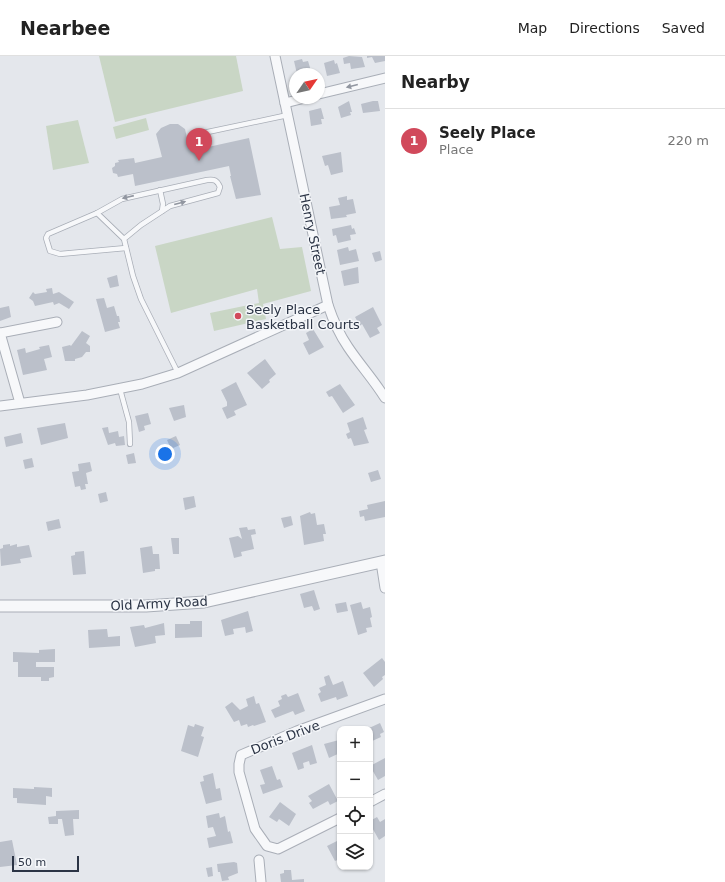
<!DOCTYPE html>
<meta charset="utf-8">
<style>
:root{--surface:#fff;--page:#f6f6f6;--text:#222;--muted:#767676;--line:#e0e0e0;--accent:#d1495b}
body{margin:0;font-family:"DejaVu Sans",sans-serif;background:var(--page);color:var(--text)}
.controls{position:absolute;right:12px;bottom:12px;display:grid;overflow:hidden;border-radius:8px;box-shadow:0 1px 3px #0004}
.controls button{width:36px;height:36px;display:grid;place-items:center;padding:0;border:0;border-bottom:1px solid var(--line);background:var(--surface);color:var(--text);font:20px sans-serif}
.compass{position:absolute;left:289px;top:12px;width:36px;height:36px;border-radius:50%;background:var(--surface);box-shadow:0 1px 3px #0004;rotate:56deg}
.scale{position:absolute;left:12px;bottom:10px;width:67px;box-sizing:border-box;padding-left:4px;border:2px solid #2b3445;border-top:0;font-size:11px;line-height:14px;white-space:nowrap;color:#2b3445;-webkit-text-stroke:3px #f4f6f9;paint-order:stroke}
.you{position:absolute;left:165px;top:398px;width:14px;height:14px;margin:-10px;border:3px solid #fff;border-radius:50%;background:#1a73e8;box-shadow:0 0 0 6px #1a73e833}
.badge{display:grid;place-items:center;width:26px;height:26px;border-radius:50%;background:var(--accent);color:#fff;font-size:13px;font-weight:700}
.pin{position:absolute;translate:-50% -33px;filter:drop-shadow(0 1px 2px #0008)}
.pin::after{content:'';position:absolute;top:21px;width:14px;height:12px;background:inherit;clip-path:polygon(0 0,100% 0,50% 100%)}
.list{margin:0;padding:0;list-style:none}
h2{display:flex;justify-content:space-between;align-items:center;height:52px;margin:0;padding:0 16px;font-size:17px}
h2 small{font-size:13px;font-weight:400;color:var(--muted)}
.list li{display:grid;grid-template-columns:26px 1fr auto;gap:12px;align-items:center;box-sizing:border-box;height:64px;padding:0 16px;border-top:1px solid var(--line)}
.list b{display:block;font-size:15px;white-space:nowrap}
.list p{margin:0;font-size:13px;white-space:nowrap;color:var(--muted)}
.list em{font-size:13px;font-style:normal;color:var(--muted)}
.icon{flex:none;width:22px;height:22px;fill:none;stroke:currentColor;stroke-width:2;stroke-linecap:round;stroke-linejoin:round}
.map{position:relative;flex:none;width:385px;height:826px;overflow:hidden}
header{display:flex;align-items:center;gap:24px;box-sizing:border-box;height:56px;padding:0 20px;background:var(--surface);border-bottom:1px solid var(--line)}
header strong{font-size:19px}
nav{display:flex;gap:22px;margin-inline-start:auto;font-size:14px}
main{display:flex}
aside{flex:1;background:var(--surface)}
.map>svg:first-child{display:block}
</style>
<header>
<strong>Nearbee</strong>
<nav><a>Map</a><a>Directions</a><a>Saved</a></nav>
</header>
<main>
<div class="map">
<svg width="385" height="826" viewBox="0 0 385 826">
<rect width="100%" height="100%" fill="#e4e7ec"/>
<g fill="#c9d6c5">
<polygon points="99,0 236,0 243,35 115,66"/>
<polygon points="146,62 149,74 116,83 113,71"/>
<polygon points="78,64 89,107 53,114 46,70"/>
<polygon points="272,161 280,193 302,191 311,235 263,248 266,263 214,275 210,257 259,247 257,233 171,257 155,190"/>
</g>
<g fill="#bbc0ca">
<polygon points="349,0 362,1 365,11 351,13 350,7 344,8 343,2"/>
<polygon points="367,0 385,0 385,5 375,7 372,1 367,2"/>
<polygon points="302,3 303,6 308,5 312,18 297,18 294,5"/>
<polygon points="334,4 335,8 337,7 340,17 327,20 324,7"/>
<polygon points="349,45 352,56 350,56 351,59 341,62 338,51"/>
<polygon points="373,45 378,45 380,55 363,57 361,48"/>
<polygon points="321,52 324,63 321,63 322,68 311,70 309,55"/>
<polygon points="170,68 178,68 185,73 190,95 249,82 261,139 236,143 230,120 231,120 229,110 135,130 133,118 118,121 117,118 113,117 112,112 115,110 115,107 119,106 118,104 134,102 135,107 162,101 156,78 161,72"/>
<polygon points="341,96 343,116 331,119 328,109 325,110 322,100"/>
<polygon points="347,140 347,144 353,143 356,157 346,159 347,161 331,163 329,151 340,149 338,142"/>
<polygon points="351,169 352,173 354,172 356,178 350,179 351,184 338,187 336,179 333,180 332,173"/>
<polygon points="348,191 349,195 356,193 359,205 340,209 337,194"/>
<polygon points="380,195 382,204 375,206 372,197"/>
<polygon points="358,211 359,227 344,230 341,215"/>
<polygon points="117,219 119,230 110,232 107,222"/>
<polygon points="52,232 53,238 59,236 74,246 69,253 59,247 54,249 53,246 35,250 33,245 29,242 33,236 35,238 47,236 46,233"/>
<polygon points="104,242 107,252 114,250 117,260 119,260 120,266 118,266 120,272 105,276 96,243"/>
<polygon points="9,250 11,261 0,265 0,252"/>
<polygon points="373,251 382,269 377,272 380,277 370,282 362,268 360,270 355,261"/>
<polygon points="313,273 324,291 309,299 303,287 309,284 306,277"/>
<polygon points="82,275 90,280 86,287 90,290 90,296 86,296 82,301 75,303 75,305 65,305 62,291 70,289 71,290"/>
<polygon points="49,289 52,301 44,303 47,314 23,319 17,294 25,292 26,297 40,293 39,291"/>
<polygon points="265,303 276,318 269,324 270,326 262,333 247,317"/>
<polygon points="236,326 247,349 234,355 236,359 227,363 222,352 227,350 227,346 221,334"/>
<polygon points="340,328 355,349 343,357 332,340 329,341 326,336"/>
<polygon points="184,349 186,361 174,365 169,352"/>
<polygon points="148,357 151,368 144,370 145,374 139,376 135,360"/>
<polygon points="363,361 367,373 364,374 369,387 354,390 351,382 348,383 346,378 350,376 347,367"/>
<polygon points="65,367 68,382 41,389 37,372"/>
<polygon points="108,371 109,377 118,375 119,381 124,380 125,389 116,390 115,387 108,389 102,372"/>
<polygon points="21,377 23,387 6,391 4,381"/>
<polygon points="176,380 180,389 171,393 167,384"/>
<polygon points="134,397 136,407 128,408 126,399"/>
<polygon points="32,402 34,411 25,413 23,404"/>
<polygon points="90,406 92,415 86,417 88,428 85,428 86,433 81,434 80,430 75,431 72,416 79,415 78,408"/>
<polygon points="378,414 381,423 371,426 368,417"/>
<polygon points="106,436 108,445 100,447 98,438"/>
<polygon points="194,440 196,451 185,454 183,442"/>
<polygon points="385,445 385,461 365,465 364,460 360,461 359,455 368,453 367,449"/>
<polygon points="310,456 311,458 315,457 317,469 324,468 326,478 323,478 324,485 304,489 300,460"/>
<polygon points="291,460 293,469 284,472 281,462"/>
<polygon points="59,463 61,472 48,475 46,466"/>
<polygon points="247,471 248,474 255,473 256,478 251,479 254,493 241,496 242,500 234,502 229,482 238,480 242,483 239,472"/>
<polygon points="171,482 179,482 179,498 173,498"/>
<polygon points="10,488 10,490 17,488 17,491 29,489 32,501 20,503 21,507 1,510 0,493 3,492 3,489"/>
<polygon points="152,490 153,498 159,498 160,513 155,513 155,515 143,517 140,492"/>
<polygon points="84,495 86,518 73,519 71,500 75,499 75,496"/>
<polygon points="314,534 320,553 314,555 312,550 304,552 300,538"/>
<polygon points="346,546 348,555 337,557 335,548"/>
<polygon points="361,546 363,553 370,551 372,561 370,562 372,571 366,572 367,576 358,579 350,549"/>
<polygon points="248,555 253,575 246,577 245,571 233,573 234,578 225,580 221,564"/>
<polygon points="190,565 202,565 202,581 175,582 175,568 190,568"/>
<polygon points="164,567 165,579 155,580 156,587 135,591 130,571 144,569 145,572"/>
<polygon points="107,573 108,581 120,580 120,590 89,592 88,574"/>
<polygon points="55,593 55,606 36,606 36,611 54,611 54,621 49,622 49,625 41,625 41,621 18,621 18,606 13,606 13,596 39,597 39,594"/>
<polygon points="382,602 385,606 385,619 382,621 383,623 374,631 363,617"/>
<polygon points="329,619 333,629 343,625 348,640 337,644 336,641 321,646 318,638 321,636 319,632 326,629 324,621"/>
<polygon points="298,637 305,655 295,659 293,655 275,662 271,654 280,650 278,645 282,643 281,640 286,638 288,641"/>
<polygon points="254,640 256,648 259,647 266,666 254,670 253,669 248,671 247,668 241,670 239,664 234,666 225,651 232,646 240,654 248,650 246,643"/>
<polygon points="380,667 384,676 380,678 381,681 370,686 370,673 359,673 366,670 367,673"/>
<polygon points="195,668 204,671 201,680 204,681 198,701 181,695 188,669 194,671"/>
<polygon points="338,682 340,682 340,697 329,702 324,688 339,684"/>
<polygon points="312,689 317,707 310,709 309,705 303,707 304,712 298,714 292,697"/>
<polygon points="385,702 385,720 378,724 370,710"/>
<polygon points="272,710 277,724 280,723 283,731 263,738 260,729 265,728 260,714"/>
<polygon points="213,717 216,733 220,732 222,744 206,748 200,726 204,725 203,720"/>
<polygon points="329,728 338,745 330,749 328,745 313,753 309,747 312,745 308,740"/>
<polygon points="34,731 52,732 52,741 46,740 46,749 17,747 17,742 13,742 13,732 34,733"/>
<polygon points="280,746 296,758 289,770 279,763 277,766 269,761"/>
<polygon points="79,754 79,763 73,763 74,779 65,780 62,763 58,763 58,768 49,768 48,761 56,760 56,755"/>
<polygon points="219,757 220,762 225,760 228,776 230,775 233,787 209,792 207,782 216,780 213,771 208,772 206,760"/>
<polygon points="377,761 380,766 385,763 385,780 379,784 370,768 370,765"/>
<polygon points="12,784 17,809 0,811 0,786"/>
<polygon points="339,784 340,803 335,805 327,790"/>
<polygon points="234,806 237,807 238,817 228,821 229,824 222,825 220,816 218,816 217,808"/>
<polygon points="212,811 213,820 208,821 206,812"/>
<polygon points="284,814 291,814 292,824 304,823 304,826 281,826 280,818 284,817"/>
</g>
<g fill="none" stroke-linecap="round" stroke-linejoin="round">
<g stroke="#a9aeb7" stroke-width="6">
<g id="service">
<polyline points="203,77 288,59"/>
<polyline points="160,134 163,148 162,155"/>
<polyline points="97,157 48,178 46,182 50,195 60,198 126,192"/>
<path d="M124,183L141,169L170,150L218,137L220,131C217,124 214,123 207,124L122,143L97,157L124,183L133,220L141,243L178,317"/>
<polyline points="120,333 129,366 130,388"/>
</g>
</g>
<g stroke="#a9aeb7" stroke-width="11">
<g id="minor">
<path d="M275,0L328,249C333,264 339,278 348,291C360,309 374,324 385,342"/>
<polyline points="319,38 385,22"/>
<polyline points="285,47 305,42"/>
<polyline points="0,277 20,347"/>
<polyline points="0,277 57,266"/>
<polyline points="0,350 87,339 142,328 178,317 328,249"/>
<polyline points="381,506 385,532"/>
<polyline points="370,746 385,738"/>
<polyline points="340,762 278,793 267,790 255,773 239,716 239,708 241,699 297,675 385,643"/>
<polyline points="259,804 261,826"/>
</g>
</g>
<g stroke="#a9aeb7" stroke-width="13">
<polyline id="tertiary" points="0,550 146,550 204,546 385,505"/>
</g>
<use href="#service" stroke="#f7f8fa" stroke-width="4.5"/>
<use href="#minor" stroke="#f7f8fa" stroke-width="9"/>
<use href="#tertiary" stroke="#f7f8fa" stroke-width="11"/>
</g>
<defs><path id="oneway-solid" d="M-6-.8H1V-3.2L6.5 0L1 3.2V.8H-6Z"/></defs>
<g fill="#9196a0">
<use href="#oneway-solid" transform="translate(352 30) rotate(166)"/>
<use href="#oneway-solid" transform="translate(128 141) rotate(167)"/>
<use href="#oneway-solid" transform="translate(180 147) rotate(-15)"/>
</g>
<circle fill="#d1495b" stroke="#f4f6f9" stroke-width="1.5" cx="238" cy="260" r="4"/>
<g text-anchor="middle" stroke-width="3" stroke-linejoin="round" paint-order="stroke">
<g font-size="13" fill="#2b3445" stroke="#f4f6f9">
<text transform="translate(313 178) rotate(78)" y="5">Henry Street</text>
<text transform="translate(159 547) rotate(-3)" y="5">Old Army Road</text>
<text transform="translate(285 681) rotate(-21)" y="5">Doris Drive</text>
</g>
<g font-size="13" fill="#2b3445" stroke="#f4f6f9" text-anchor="start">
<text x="246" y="258">Seely Place<tspan x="246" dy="15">Basketball Courts</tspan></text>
</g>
</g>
</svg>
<div class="controls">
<button>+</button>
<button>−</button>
<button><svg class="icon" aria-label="locate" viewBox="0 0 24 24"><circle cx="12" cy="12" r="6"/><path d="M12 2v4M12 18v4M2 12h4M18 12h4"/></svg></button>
<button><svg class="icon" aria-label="layers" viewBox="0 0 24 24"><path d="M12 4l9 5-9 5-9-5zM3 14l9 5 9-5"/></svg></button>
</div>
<svg class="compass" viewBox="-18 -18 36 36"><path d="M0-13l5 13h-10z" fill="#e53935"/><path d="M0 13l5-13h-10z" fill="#767676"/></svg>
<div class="scale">50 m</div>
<div class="you"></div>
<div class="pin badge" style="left:199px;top:105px">1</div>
</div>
<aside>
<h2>Nearby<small></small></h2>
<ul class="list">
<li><span class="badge">1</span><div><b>Seely Place</b><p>Place</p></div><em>220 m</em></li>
</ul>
</aside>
</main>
